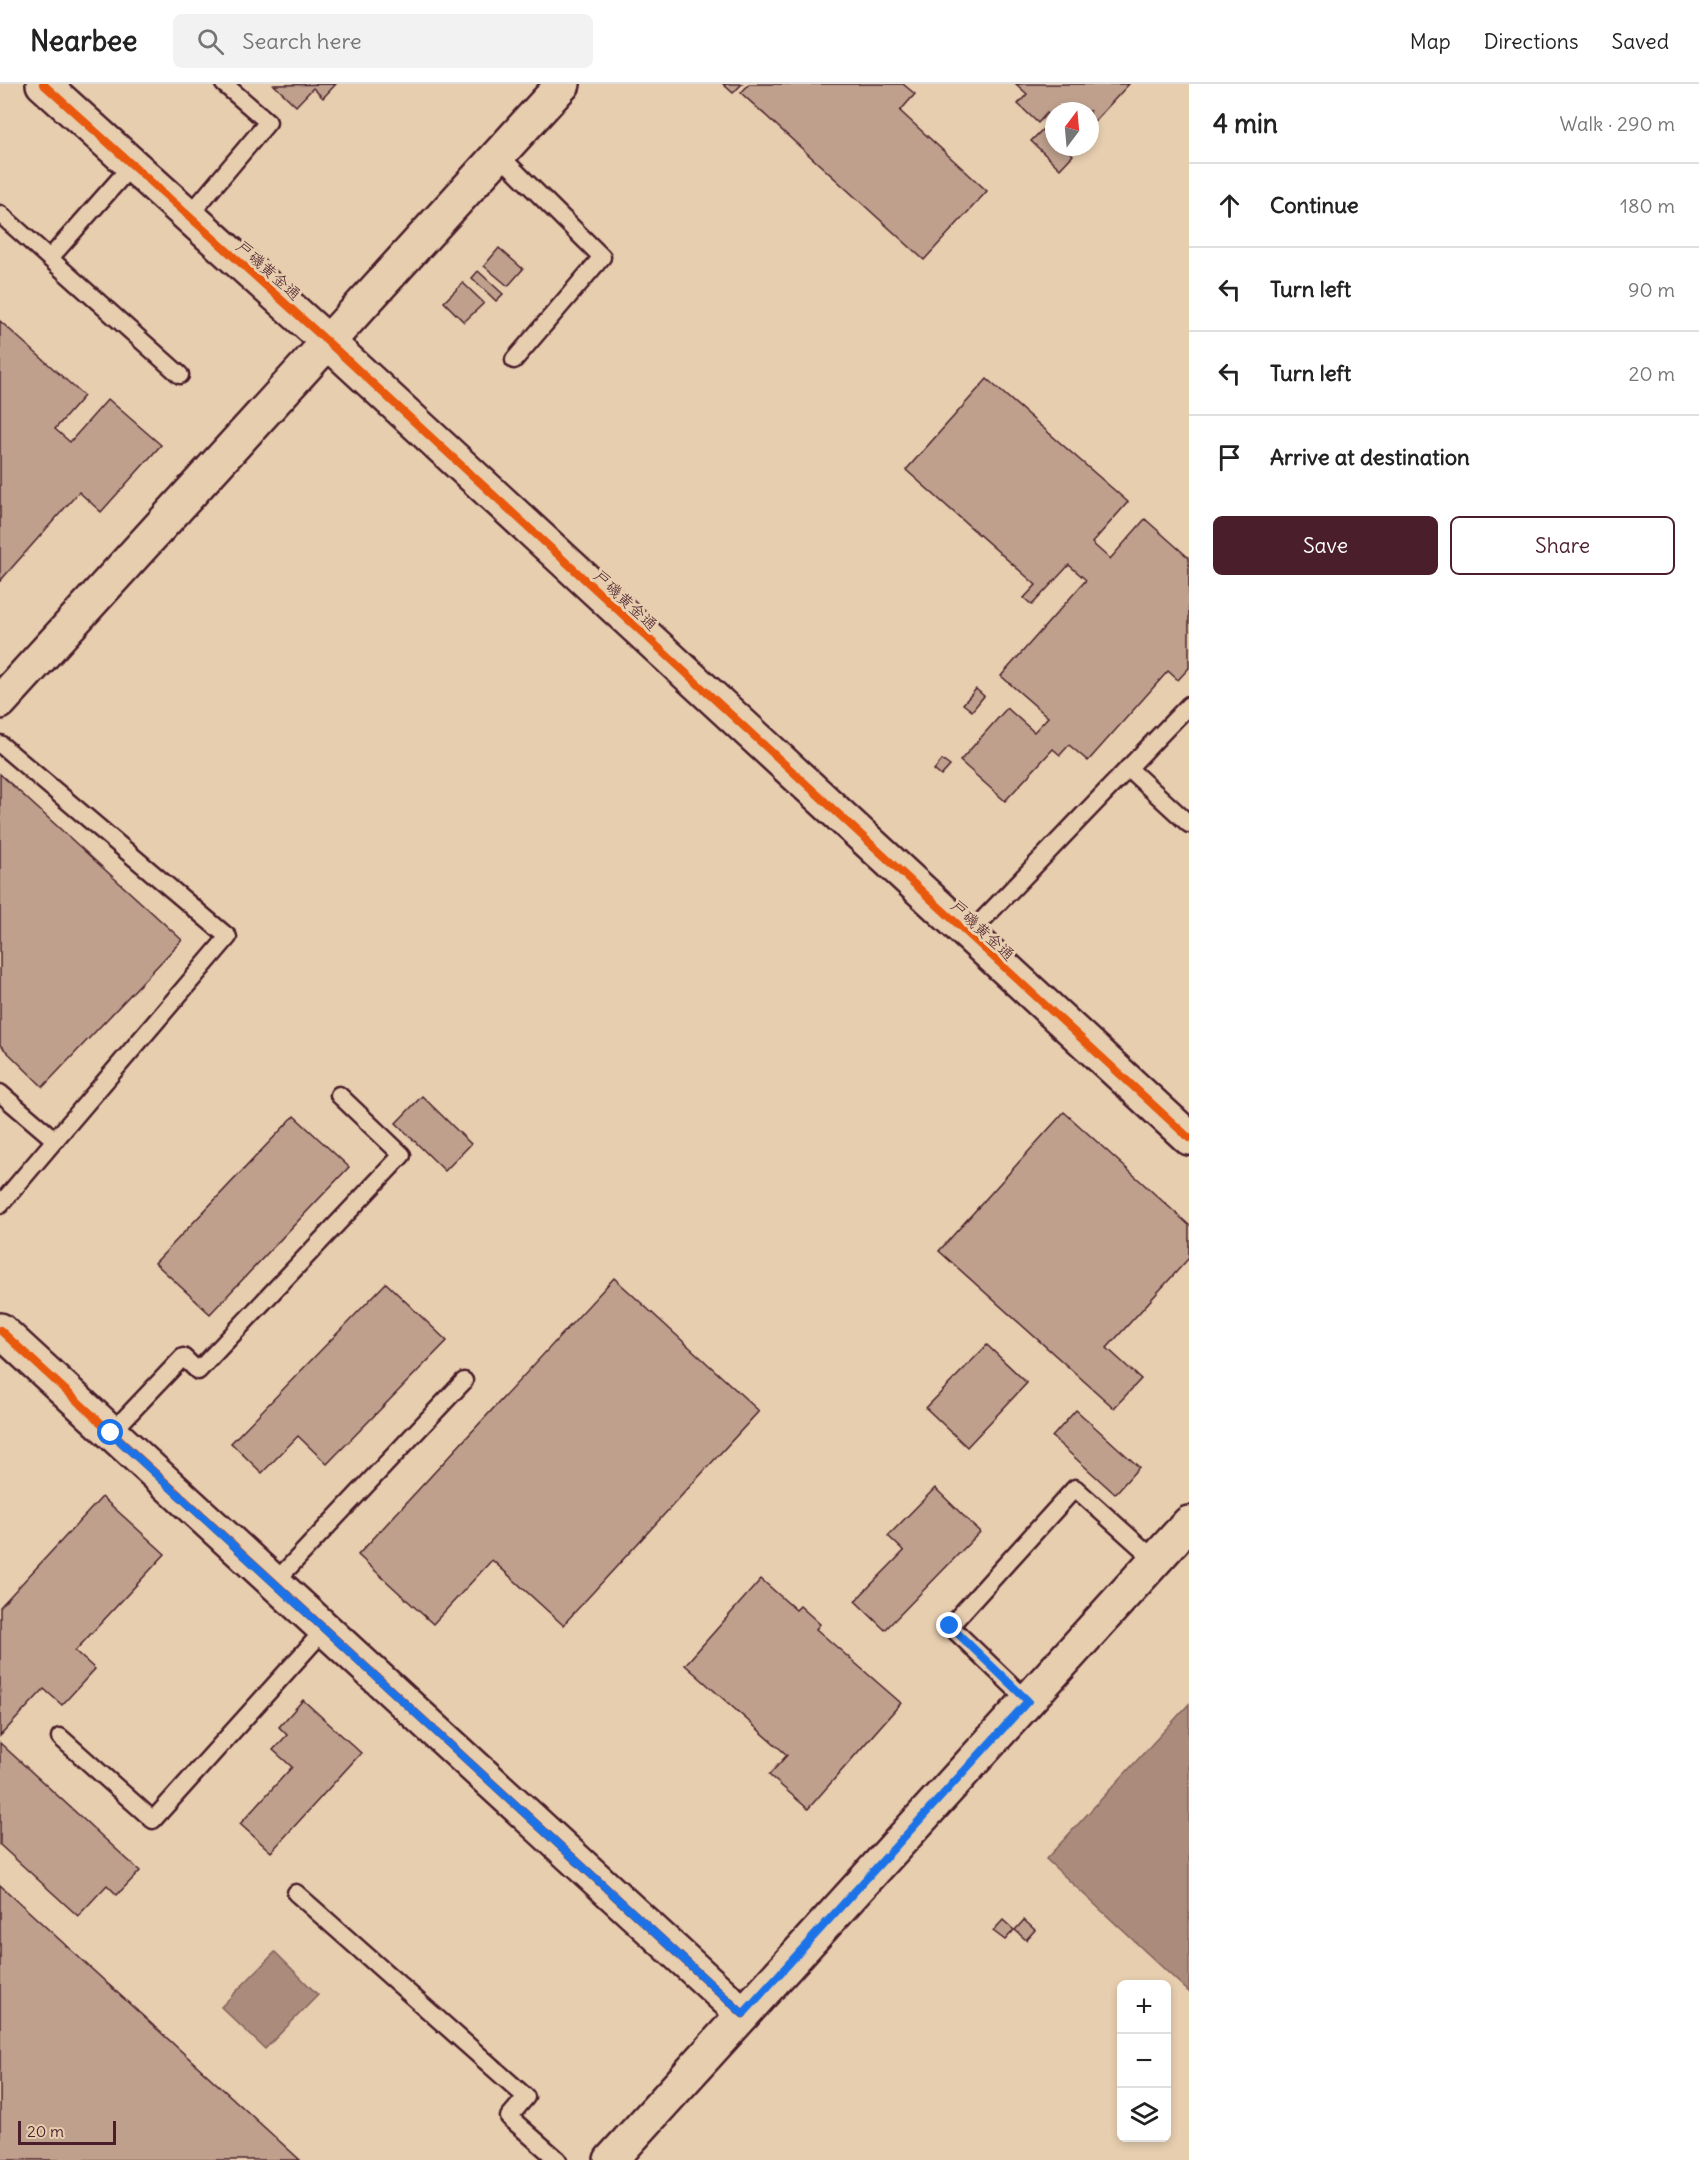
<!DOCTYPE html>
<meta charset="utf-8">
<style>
:root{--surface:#fff;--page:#f2f2f2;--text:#222;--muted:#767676;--line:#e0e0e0;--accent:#4a1f2b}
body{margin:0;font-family:Delius,"Klee One",sans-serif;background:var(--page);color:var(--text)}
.controls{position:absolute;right:18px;bottom:18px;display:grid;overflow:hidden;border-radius:9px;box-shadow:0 3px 9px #0003}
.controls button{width:54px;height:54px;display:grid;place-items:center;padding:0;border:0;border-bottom:2px solid var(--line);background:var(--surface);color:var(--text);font:30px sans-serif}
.compass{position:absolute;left:1045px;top:18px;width:54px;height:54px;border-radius:50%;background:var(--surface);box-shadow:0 3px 9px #0003;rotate:16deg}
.scale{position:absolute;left:18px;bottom:15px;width:98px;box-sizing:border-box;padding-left:6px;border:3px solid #4a1f2b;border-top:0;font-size:16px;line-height:21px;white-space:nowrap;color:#4a1f2b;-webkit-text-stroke:4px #e7ceaf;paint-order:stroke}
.stop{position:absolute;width:18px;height:18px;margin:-14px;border:4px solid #1a73e8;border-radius:50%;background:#fff}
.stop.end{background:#1a73e8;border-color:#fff;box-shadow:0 2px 6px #0008}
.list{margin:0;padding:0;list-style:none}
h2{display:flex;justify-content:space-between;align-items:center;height:78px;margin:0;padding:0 24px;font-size:26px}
h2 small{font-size:20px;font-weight:400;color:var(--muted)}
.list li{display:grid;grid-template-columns:39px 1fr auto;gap:18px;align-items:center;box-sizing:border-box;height:84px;padding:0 24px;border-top:2px solid var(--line)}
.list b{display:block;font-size:22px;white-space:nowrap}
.list em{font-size:20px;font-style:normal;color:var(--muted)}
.actions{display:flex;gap:12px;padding:18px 24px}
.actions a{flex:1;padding:14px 0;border:2px solid var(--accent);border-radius:9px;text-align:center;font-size:21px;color:var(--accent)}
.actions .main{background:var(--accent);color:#fff}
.icon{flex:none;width:33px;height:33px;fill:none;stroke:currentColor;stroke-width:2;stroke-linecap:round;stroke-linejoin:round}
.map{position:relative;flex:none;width:1189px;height:2076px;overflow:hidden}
header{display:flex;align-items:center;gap:36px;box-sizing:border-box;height:84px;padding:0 30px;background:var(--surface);border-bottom:2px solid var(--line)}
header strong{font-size:28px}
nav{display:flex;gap:33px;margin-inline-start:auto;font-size:21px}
.search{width:420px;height:54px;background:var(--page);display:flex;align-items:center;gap:15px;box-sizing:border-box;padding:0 21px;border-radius:9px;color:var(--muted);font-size:22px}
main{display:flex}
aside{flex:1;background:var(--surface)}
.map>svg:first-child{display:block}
</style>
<header>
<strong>Nearbee</strong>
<div class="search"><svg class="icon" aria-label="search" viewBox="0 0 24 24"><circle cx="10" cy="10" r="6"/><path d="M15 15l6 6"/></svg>Search here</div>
<nav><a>Map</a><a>Directions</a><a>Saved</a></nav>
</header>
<main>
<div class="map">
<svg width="1189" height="2076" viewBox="0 0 1189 2076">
<rect width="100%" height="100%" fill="#e7ceaf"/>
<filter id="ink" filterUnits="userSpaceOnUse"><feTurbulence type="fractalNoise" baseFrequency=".0167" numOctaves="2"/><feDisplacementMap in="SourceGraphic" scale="12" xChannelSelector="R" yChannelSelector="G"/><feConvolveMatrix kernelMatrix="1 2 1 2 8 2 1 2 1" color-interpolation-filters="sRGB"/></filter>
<g filter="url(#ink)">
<g fill="#ab8c7c" stroke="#84605c" stroke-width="1.5">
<polygon points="1189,1620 1189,1908 1046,1775"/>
<polygon points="275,1868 318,1911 265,1965 221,1923"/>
</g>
<g fill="#bea08d" stroke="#4a1f2b" stroke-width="1.5">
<polygon points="336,0 323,14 313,4 296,22 274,1"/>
<polygon points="723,0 742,0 733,9"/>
<polygon points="749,0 903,0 915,10 900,27 987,107 924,176 741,9"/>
<polygon points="1016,0 1129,0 1090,42 1090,27 1054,27 1054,35 1047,29 1038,39 1018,20 1027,10"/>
<polygon points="1044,44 1054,53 1054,63 1064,63 1073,71 1060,85 1031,57"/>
<polygon points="499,164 523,185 508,202 484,182"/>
<polygon points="478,187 503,210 496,217 472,194"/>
<polygon points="463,199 484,219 464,238 444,218"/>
<polygon points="0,237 84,312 55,345 70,358 108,315 161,361 101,428 79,408 0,497"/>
<polygon points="987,295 1128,418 1092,459 1110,475 1145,435 1189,474 1189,584 1178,596 1168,587 1088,677 1069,661 1060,671 1053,665 1005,717 960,677 1007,624 1034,648 1048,633 1001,592 1086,496 1069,481 1032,521 1024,514 1036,501 906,386"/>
<polygon points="976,605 984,612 972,627 963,620"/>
<polygon points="942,676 950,682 941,692 934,686"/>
<polygon points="0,690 182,856 43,1003 0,961"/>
<polygon points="422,1012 471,1060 445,1087 396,1039"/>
<polygon points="1064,1028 1189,1141 1189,1174 1107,1264 1141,1295 1114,1324 939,1167"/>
<polygon points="294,1032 349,1083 210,1230 155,1179"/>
<polygon points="614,1194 759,1327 563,1541 492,1476 433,1540 358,1471"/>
<polygon points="386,1199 447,1257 327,1380 298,1352 262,1389 231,1359"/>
<polygon points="987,1261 1027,1299 967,1363 926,1324"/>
<polygon points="1076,1326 1139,1383 1115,1410 1052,1353"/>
<polygon points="935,1404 980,1448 885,1546 855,1517 904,1467 888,1452"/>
<polygon points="102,1413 165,1470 75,1567 95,1585 62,1621 44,1605 0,1652 0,1523"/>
<polygon points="761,1495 796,1526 800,1522 820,1540 816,1545 901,1619 808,1725 769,1691 787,1671 685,1581"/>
<polygon points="303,1616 361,1669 271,1768 240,1740 292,1683 273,1666 287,1651 279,1643"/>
<polygon points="0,1659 140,1787 117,1811 107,1801 78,1832 0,1761"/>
<polygon points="0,1801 300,2076 0,2076"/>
<polygon points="1003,1836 1014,1846 1005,1856 993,1847"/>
<polygon points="1024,1836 1035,1846 1026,1856 1015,1846"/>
</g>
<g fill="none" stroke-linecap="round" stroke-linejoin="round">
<g stroke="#4a1f2b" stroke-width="21">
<g id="service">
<polyline points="499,71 602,173 514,276"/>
<polyline points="0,130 180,291"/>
<polyline points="189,132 268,38 224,0"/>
<polyline points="50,174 132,81"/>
<polyline points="0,660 228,853 55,1056"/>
<polyline points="1128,684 1189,740"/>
<polyline points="968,851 1189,621"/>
<polyline points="0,1009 55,1056 0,1121"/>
<polyline points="111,1349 183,1273 198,1287 402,1071 339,1011"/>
<polyline points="274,1499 464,1297"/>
<polyline points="1028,1617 950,1542 1075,1404 1155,1476"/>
<polyline points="60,1653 153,1736 325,1545"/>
<polyline points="296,1809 526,2013 509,2033 558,2076"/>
</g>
</g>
<g stroke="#4a1f2b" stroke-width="38">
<g id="tertiary">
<polyline points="43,0 329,259 1189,1054"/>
<polyline points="0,618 563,0"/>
<polyline points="0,1246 743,1930"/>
<polyline points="611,2076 1189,1439"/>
</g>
</g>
<use href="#service" stroke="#e7ceaf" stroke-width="16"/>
<use href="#tertiary" stroke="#e7ceaf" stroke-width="33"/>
<g stroke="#e7ceaf" stroke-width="11">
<g id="cycleway">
<polyline points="43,0 329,259 1189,1054"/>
<polyline points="0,1246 743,1930"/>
</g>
</g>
<use href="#cycleway" stroke="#e8590c" stroke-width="8"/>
</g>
</g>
<g fill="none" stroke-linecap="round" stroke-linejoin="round" filter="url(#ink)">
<polyline stroke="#1a73e8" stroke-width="8" points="111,1349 743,1930 1028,1617 950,1542"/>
</g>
<g text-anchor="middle" stroke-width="6" stroke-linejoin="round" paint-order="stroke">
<g font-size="16" fill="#4a1f2b" stroke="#e7ceaf">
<text transform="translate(269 186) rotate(42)" y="6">戸磯黄金通</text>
<text transform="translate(626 516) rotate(43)" y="6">戸磯黄金通</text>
<text transform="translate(983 846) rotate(43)" y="6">戸磯黄金通</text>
</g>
</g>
</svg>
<div class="controls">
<button>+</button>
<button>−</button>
<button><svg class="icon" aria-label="layers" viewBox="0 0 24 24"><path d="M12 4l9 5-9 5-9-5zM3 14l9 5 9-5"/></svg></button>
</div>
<svg class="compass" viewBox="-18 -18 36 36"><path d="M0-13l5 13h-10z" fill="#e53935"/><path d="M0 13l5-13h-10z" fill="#767676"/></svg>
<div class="scale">20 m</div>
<div class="stop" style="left:111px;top:1349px"></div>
<div class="stop end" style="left:950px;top:1542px"></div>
</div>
<aside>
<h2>4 min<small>Walk · 290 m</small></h2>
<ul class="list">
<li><svg class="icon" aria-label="ahead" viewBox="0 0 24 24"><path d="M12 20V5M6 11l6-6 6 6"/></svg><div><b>Continue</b></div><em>180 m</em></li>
<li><svg class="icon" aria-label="left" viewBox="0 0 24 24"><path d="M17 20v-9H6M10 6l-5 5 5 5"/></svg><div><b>Turn left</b></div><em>90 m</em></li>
<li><svg class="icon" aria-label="left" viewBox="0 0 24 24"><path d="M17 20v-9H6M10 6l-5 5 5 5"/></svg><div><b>Turn left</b></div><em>20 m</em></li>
<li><svg class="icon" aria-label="arrive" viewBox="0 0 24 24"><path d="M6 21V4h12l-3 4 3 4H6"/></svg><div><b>Arrive at destination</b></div></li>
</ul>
<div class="actions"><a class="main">Save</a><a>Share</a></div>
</aside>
</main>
